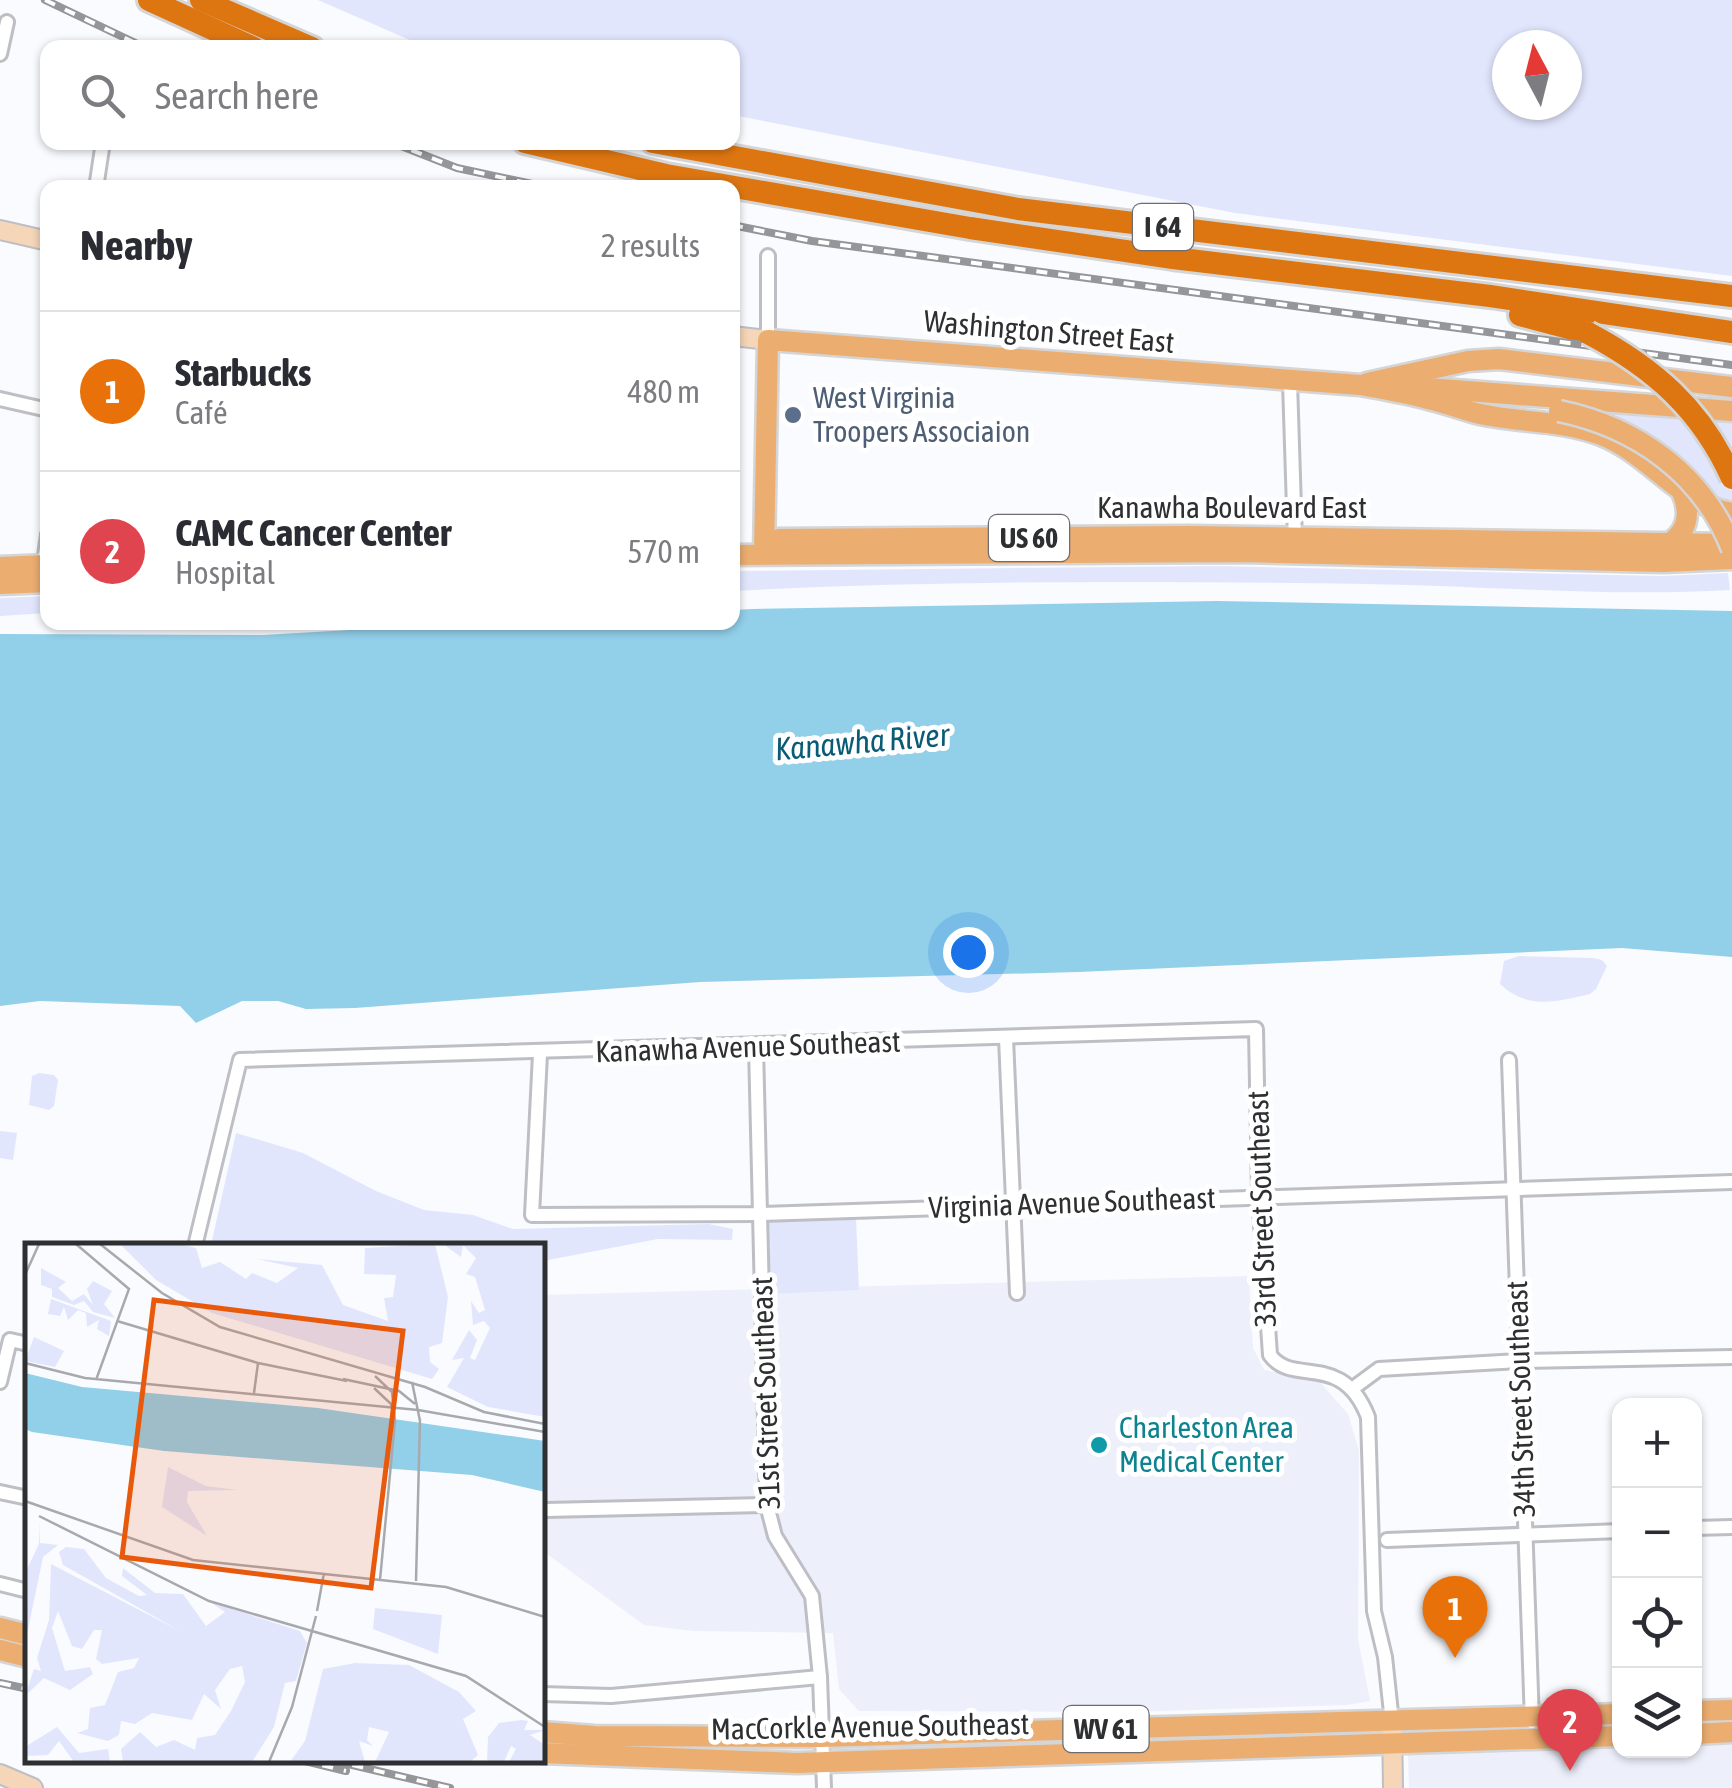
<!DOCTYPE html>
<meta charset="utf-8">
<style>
:root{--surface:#fff;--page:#f2f2f3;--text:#2b2b33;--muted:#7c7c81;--line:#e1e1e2;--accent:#077aa3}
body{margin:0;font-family:"Asap Condensed",sans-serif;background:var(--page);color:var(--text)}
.controls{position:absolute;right:30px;bottom:30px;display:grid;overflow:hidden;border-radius:20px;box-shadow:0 2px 8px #0004}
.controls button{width:90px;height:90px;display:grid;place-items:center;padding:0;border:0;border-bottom:2px solid var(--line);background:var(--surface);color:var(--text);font:50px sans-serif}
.compass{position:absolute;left:1492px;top:30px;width:90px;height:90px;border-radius:50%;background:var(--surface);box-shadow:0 2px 8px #0004;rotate:353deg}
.you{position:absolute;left:968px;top:952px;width:35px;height:35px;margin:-25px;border:8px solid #fff;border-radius:50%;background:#1a73e8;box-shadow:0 0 0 15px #1a73e833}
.badge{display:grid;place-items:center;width:65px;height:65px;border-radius:50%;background:var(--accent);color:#fff;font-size:32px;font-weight:700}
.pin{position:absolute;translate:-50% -82px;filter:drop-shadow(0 2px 5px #0008)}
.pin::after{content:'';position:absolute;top:52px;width:35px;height:30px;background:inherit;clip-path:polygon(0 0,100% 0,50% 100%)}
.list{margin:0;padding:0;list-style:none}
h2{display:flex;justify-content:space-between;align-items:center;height:130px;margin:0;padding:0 40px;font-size:42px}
h2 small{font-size:32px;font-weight:400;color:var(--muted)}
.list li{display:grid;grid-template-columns:65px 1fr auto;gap:30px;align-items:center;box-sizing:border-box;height:160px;padding:0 40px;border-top:2px solid var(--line)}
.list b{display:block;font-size:38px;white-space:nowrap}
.list p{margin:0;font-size:32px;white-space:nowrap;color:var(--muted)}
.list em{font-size:32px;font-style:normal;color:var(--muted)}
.icon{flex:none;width:55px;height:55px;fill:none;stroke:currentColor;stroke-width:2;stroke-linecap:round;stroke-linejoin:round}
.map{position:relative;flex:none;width:1732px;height:1788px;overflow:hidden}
.search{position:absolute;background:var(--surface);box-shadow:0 2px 8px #0004;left:40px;top:40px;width:700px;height:110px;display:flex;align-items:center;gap:25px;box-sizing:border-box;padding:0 35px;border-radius:20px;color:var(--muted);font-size:38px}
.panel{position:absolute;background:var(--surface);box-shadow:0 2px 8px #0004;left:40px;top:180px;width:700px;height:450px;border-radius:20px}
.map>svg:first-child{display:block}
</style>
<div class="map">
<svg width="1732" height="1788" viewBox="0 0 1732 1788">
<rect width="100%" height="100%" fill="#fafbff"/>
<g fill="#edeffa">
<polygon points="1249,1276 1253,1348 1264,1370 1319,1381 1348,1414 1359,1451 1358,1639 1370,1701 1347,1705 1129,1712 859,1711 839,1689 833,1633 693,1631 644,1625 543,1551 543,1295"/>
<polygon points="1732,1743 1732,1788 1409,1788 1408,1754 1619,1747 1620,1750 1694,1750 1695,1744"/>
</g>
<g fill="#e2e6fd" fill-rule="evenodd">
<path d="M318,0H1732V276L1235,213L733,115L732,48L440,47L412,41ZM1507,45H1567V105H1507Z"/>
<polygon points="1576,403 1732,419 1732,504 1715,504"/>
<path d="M1218,566L1662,576L1728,573L1730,590C1610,597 1488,586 1367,584C1156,581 944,580 733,591V571Z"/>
<polygon points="47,596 47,613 0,616 0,598"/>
<path d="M1519,956L1593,958L1602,960L1607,966L1596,989L1590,994C1556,1002 1528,1010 1500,984L1504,961Z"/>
<polygon points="39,1073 54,1075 58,1080 54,1106 49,1110 29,1105 32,1076"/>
<polygon points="0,1131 17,1133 13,1160 0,1158"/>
<polygon points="236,1133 303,1153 376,1191 424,1210 473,1215 513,1229 709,1224 733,1229 732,1240 658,1239 543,1261 542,1246 211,1245"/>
<polygon points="856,1218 859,1290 769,1294 766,1222"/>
</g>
<polygon fill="#92cfe9" points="1217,601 1732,611 1732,957 1622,948 1078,972 700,982 355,1008 306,1009 278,1001 242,1001 196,1023 180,1006 40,1001 0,1006 0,634 263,635 488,622 732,622 733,610 752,609"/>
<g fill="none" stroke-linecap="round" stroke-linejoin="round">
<g stroke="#bebfc5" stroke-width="18">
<g id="street">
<polyline points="0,54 7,22"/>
<polyline points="96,188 103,142"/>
<polyline points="768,256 768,340"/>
<polyline points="1290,382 1295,540"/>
<polyline points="0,399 48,410"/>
<polyline points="43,569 48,534"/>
<polyline points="1006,1038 1017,1293"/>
<polyline points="756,1047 767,1505 775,1536 812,1596 820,1677 824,1788"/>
<polyline points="540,1054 532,1215 760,1214 1732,1182"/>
<polyline points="1509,1060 1532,1722"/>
<path d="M195,1246L240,1060L1256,1029L1259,1196L1270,1355C1293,1387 1342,1350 1368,1417L1374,1611L1385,1657L1392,1722"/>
<polyline points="0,1382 10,1340 28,1344"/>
<polyline points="1352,1389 1379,1369 1519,1361 1732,1357"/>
<polyline points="0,1492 28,1498"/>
<polyline points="546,1510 767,1505"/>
<polyline points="1694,1528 1732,1527"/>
<polyline points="1387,1540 1620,1531"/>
<polyline points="0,1584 28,1591"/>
<polyline points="542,1694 611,1696 820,1677"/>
</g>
</g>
<g stroke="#bebfc5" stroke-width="22">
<g id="secondary">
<polyline points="0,230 48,241"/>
<polyline points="732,336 768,340"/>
<polyline points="1392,1722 1393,1788"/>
<polyline points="0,1774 33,1788"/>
</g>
</g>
<g stroke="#d5d5d6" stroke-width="25">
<g id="primary">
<polyline points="1367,383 1468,361 1499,359 1732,387"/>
<polyline points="1415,387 1732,411"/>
<polyline points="779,539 1188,536 1732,544"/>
<path d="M1665,546C1687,534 1692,515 1682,492"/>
<path d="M764,553L768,340L1360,385C1383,389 1406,393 1428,399C1446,403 1463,410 1480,414C1521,423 1561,420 1601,435C1650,454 1680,505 1732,513"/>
<polyline points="732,555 1243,552 1663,562 1732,559"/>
<polyline points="0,567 48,565"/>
<polyline points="0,584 48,582"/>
<polyline points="0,1628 28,1635"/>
<polyline points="0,1650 28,1657"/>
<polyline points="1694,1711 1732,1710"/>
<polyline points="542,1732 594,1736 820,1737 1620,1714"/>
<polyline points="1694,1734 1732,1732"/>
<polyline points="542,1753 797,1763 1620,1736"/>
</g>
</g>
<g stroke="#d5d5d6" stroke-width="28">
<g id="highway">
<polyline points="149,0 254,48"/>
<polyline points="201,0 312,48"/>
<polyline points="525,142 666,175 970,228 1173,258 1490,296 1732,332"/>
<polyline points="653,142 1018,209 1732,296"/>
<polyline points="1520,315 1588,333"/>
</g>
</g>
<use href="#street" stroke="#fff" stroke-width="12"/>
<use href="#secondary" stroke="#f5d6b8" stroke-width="18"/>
<use href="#primary" stroke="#ebad70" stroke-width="20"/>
<use href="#highway" stroke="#dd7611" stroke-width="22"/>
<g stroke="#959699" stroke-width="8">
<g id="rail">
<polyline points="45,0 146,48"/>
<polyline points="391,142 457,168 551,188"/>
<polyline points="732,225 812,241 1732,365"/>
<polyline points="0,1683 28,1689"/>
<polyline points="301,1760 346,1771"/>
<polyline points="331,1760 450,1788"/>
</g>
</g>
<use href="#rail" stroke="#fff" stroke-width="4" stroke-dasharray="11" stroke-linecap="butt"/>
<g stroke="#d5d5d6" stroke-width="25" stroke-linecap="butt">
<path id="primary-bridge" d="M1559,411C1637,427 1703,474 1732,549"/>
</g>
<g stroke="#d5d5d6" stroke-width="28" stroke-linecap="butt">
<path id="highway-bridge" d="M1588,333C1654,368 1701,409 1732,478"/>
</g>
<use href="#primary-bridge" stroke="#ebad70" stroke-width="20"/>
<use href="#highway-bridge" stroke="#dd7611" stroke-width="22"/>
</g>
<circle fill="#5c6f8a" stroke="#fff" stroke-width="4" cx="793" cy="415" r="10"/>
<circle fill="#0f9aa8" stroke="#fff" stroke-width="4" cx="1099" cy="1445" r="10"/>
<g text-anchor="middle" stroke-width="10" stroke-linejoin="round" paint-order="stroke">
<g fill="#fff" stroke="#6d6d6f" stroke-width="2.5">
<rect x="1133" y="204" width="60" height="46" rx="8"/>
<rect x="989" y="515" width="80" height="46" rx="8"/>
<rect x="1063.5" y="1706" width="85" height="46" rx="8"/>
</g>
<g font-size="28" font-weight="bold" fill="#2e2f31">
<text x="1163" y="237">I 64</text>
<text x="1029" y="548">US 60</text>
<text x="1106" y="1739">WV 61</text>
</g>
<g font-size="30" fill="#2e2f31" stroke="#fff">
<text transform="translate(1049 332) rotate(5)" y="10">Washington Street East</text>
<text x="1232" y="518">Kanawha Boulevard East</text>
<text transform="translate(748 1047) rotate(-2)" y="10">Kanawha Avenue Southeast</text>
<text transform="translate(1072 1203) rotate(-2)" y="10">Virginia Avenue Southeast</text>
<text transform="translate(1262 1209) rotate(-92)" y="10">33rd Street Southeast</text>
<text transform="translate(766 1393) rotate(-92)" y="10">31st Street Southeast</text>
<text transform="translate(1521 1399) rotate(-92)" y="10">34th Street Southeast</text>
<text transform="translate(870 1727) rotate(-1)" y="10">MacCorkle Avenue Southeast</text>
</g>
<g font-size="30" fill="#4e5e75" stroke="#fff" text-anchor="start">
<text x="813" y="408">West Virginia<tspan x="813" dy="34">Troopers Associaion</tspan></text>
</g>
<g font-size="30" fill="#0d838f" stroke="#fff" text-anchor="start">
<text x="1119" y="1438">Charleston Area<tspan x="1119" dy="34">Medical Center</tspan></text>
</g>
<g font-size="32" font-style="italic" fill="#0a5c76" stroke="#fff">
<text transform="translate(862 742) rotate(-5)" y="11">Kanawha River</text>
</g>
</g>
<g transform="translate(25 1243)">
<rect width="520" height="520" fill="#fafbff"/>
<path d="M95,1H155L171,5L177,25L195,19L221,36L227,30L252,40L273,25L232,16L297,22L318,62L363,78L359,55L368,54L371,32L339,31L340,5L410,1L423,54L417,100L404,104L405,119L414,126L407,136L187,70L131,37ZM418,1H520V174L463,164L422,144L439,115L427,117L444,87L452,97L445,115L450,117L465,85L459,78L448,82L446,58L454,70L460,67L450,34L441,31L451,15L438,2L436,14ZM16,25L41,39L33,45L47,58L59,51L68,62L62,46L68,38L87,48L79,61L90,75L68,69L59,58L49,62L27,54V46L16,42ZM26,56L86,78L84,93L72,86L74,77L62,84L61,70L53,67L43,77L39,64L35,73L23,71ZM9,94L39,108L30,124L0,118ZM143,224L181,243L213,247L163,248L162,259L182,293L137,264ZM14,278L15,300L33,302L18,314L0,401V330L14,301ZM41,304L59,306L81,335L114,353L122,352L97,333L98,325L130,350L158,351L181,383L200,369L185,359L275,388L282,400L271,438L260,440L249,484L227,519H98L96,506L115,489L131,504L149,497L170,507L172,495L190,492L206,468L220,439L217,423L205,426L190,447L196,466L179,451L167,477L127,470L110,481L96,478L94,492L83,498L52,490L63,486L65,465L80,462L93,429L109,425L114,415L77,421L71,416L77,387H69L57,406L47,403L33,368L27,385L40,428L65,424L68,431L45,447L19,435L0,453L9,426L16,428L12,415L24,377L26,321L155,388L38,322L34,309ZM350,365L417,372L413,411L348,386ZM330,420L384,422L434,449L451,468L438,476L453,512L445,519H350L364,489L344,484L342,497L348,503L334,498L340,519H265L280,498L298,426ZM497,477L503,478L499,487H520L505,492L520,502V519H484L491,506L486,503L479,519H462L463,494L474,480ZM32,484L54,510L83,506L85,519H49L34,498L23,512L0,513V504Z" fill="#e2e6fd"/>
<path d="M0,130L57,144L293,165L520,198V249L447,232L139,208L7,189L0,186Z" fill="#92cfe9"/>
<path fill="none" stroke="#a8a9ad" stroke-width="2.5" d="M51,1L104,46L71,137M75,1L137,50L195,84L400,144L459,169L520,181M0,32L14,1M92,78L233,120M0,120L60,135L393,167L520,189M350,133L367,149L370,178M318,136L374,148L390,161M387,139L395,178M349,145L366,161L370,178L355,337M229,150L233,120L322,138M0,258L168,317L421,344L520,374M14,273L184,358L441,433L520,484M391,338L395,176M292,368L299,330M244,519L267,464L291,373"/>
<path fill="#e8590c" fill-opacity="0.15" stroke="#e8590c" stroke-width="5" d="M129,57L378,88L346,345L97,314Z"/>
<rect width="520" height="520" fill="none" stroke="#2e2f31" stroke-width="5"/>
</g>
</svg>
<div class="controls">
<button>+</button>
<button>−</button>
<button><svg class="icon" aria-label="locate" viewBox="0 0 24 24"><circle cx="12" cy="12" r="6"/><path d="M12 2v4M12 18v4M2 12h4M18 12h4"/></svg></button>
<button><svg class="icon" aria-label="layers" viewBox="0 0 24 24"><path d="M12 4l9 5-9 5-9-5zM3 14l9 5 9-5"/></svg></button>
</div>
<svg class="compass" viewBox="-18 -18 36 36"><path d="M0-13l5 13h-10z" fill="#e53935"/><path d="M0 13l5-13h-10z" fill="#7c7c81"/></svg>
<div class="you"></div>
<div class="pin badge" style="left:1455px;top:1658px;background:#e8710a">1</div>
<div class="pin badge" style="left:1570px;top:1771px;background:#e0444e">2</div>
<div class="search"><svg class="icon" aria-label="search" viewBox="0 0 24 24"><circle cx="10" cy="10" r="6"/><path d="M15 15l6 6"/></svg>Search here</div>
<section class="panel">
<h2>Nearby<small>2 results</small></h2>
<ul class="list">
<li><span class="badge" style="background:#e8710a">1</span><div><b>Starbucks</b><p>Café</p></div><em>480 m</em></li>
<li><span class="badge" style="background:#e0444e">2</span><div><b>CAMC Cancer Center</b><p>Hospital</p></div><em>570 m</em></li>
</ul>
</section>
</div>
